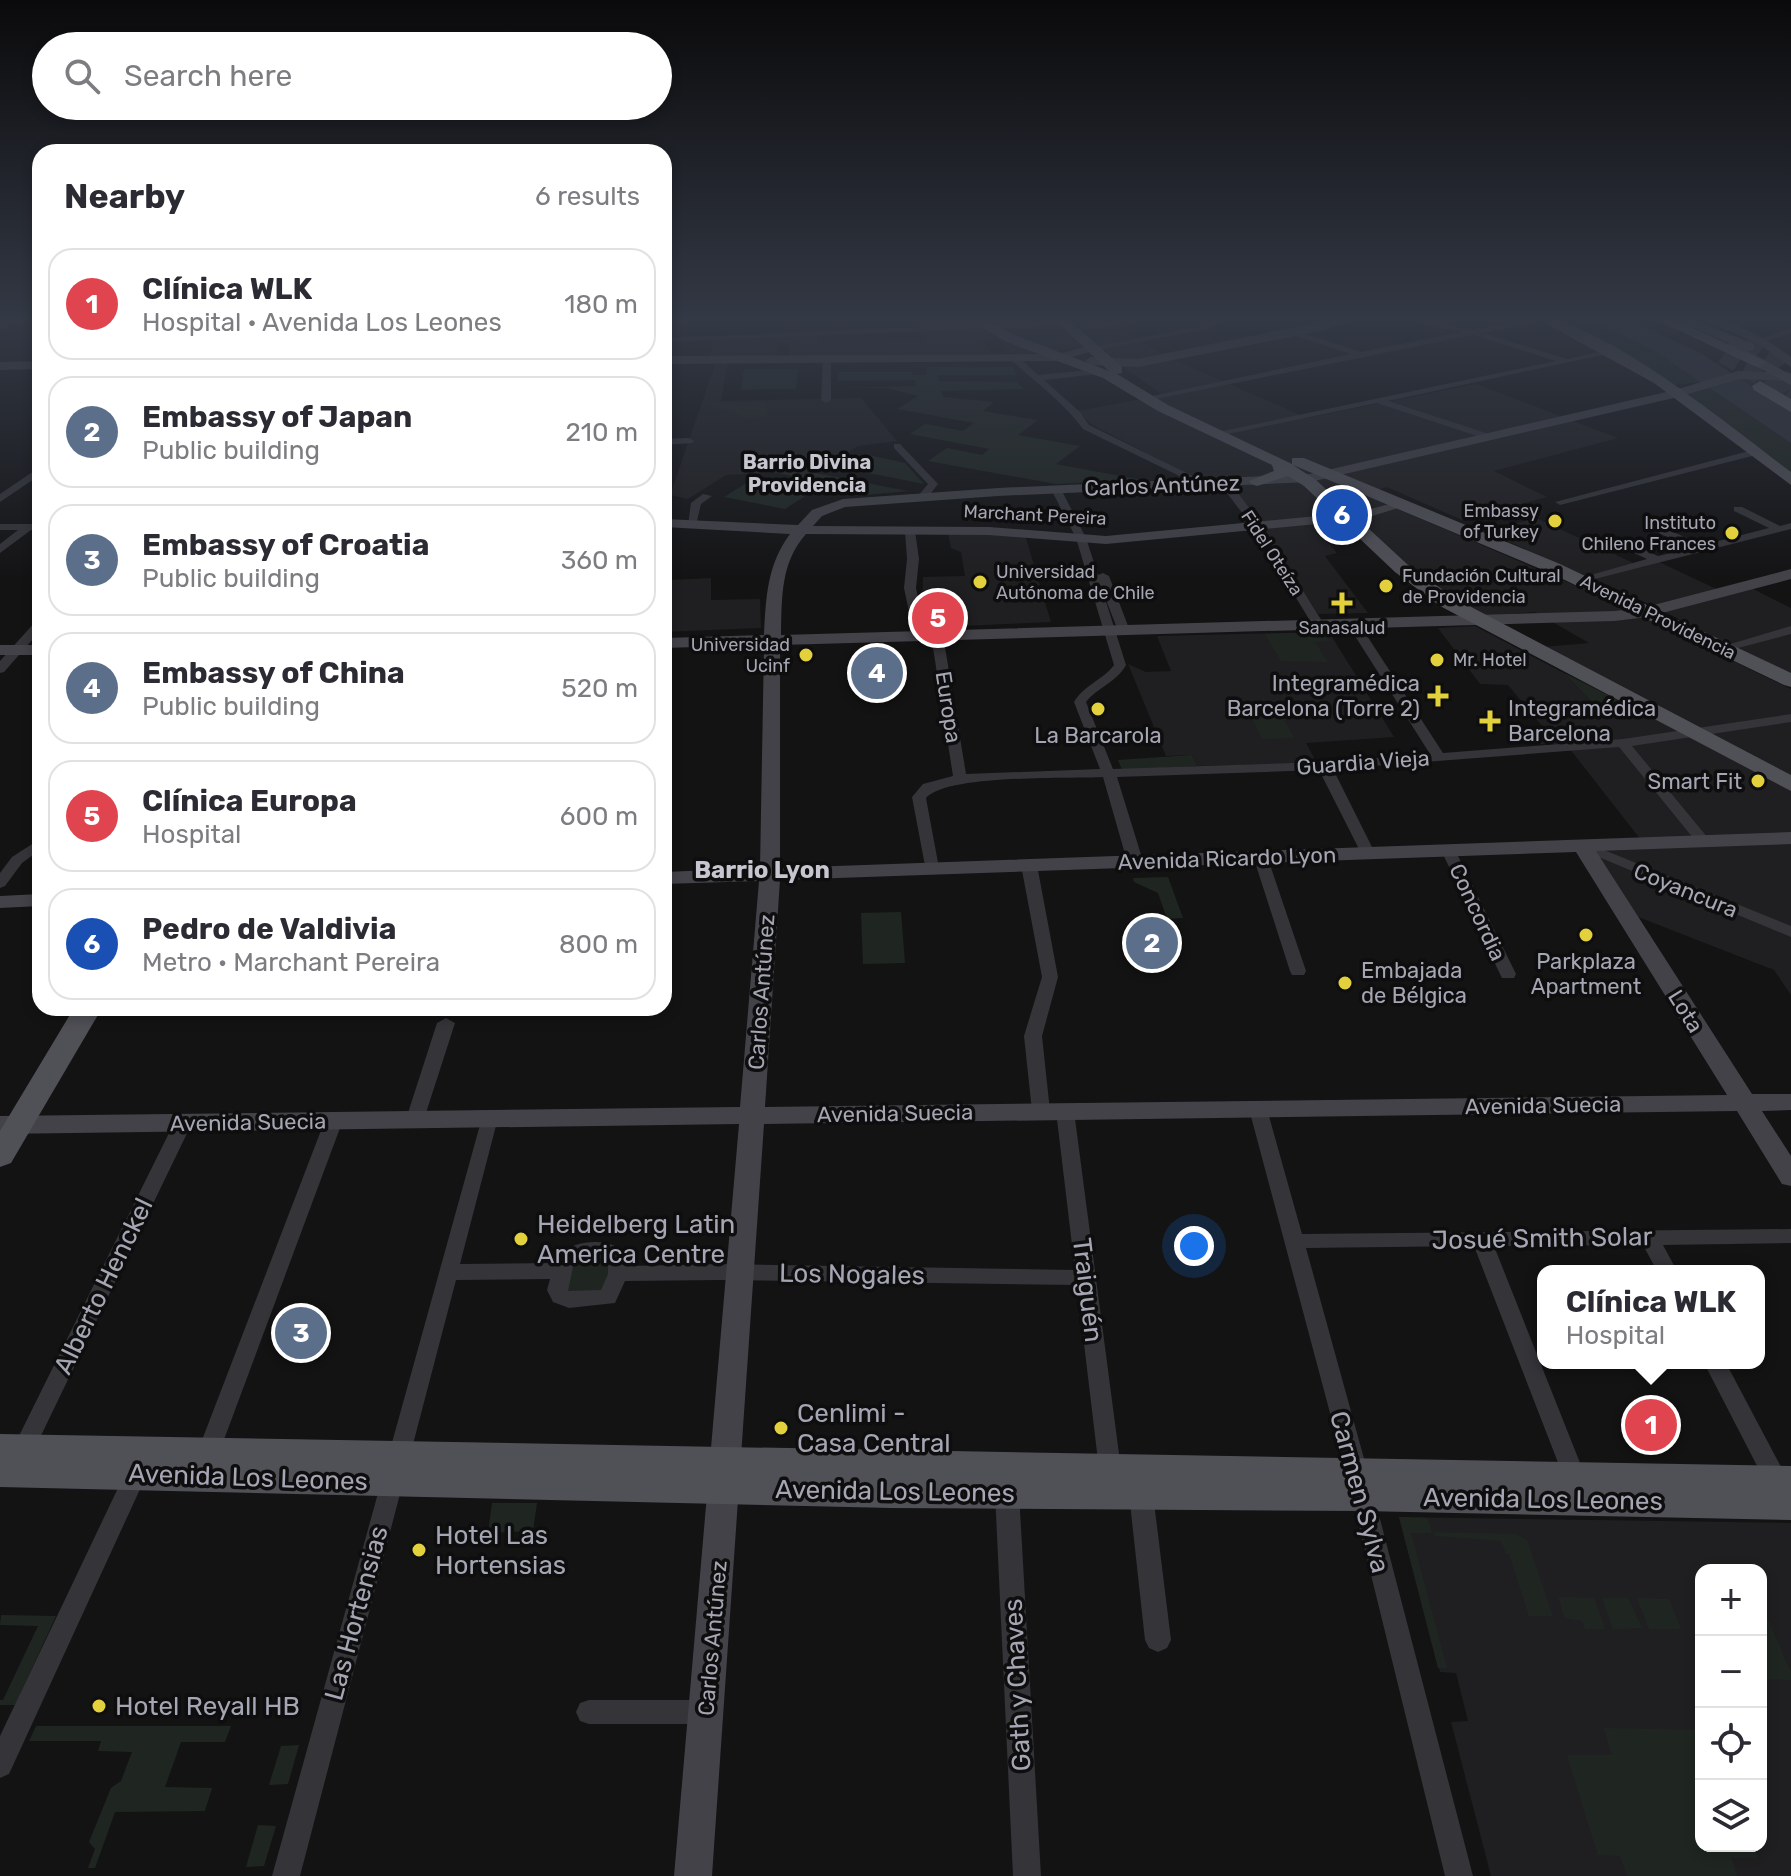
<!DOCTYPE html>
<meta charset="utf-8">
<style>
:root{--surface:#fff;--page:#f2f2f3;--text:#2b2b33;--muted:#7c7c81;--line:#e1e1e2;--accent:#7d7538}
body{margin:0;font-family:Rubik,sans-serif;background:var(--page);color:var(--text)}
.controls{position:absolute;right:24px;bottom:24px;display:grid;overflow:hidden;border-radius:16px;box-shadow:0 4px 12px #0003}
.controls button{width:72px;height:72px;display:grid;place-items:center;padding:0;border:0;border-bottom:2px solid var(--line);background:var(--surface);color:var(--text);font:40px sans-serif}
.you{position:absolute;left:1194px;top:1246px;width:28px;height:28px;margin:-20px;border:6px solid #fff;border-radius:50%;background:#1a73e8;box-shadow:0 0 0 12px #1a73e833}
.badge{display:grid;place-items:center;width:52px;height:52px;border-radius:50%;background:var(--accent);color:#fff;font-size:26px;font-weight:700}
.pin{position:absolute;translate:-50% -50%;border:4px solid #fff;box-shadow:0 2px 8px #0006}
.popup{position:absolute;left:1537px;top:1265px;width:228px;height:104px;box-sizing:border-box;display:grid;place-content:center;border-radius:16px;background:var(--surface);filter:drop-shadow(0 2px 6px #0005);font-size:26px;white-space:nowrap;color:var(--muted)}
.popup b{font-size:30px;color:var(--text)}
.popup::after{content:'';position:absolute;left:50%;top:100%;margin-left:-16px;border:16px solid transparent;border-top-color:var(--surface)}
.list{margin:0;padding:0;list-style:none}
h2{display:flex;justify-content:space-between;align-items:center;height:104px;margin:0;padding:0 32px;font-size:34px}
h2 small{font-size:26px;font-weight:400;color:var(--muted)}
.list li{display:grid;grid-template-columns:52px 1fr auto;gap:24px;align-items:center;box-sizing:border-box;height:112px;margin:0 16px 16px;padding:0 16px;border:2px solid var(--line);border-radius:24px}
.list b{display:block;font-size:30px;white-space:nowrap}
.list p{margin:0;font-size:26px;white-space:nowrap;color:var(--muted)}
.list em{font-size:26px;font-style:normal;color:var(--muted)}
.icon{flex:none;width:44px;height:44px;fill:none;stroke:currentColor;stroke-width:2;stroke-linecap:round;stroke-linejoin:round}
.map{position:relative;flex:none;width:1791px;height:1876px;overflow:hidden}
.search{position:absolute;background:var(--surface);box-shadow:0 4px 12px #0003;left:32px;top:32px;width:640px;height:88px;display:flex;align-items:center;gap:20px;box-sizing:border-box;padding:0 28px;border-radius:44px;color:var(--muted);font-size:30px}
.panel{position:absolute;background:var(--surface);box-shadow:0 4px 12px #0003;left:32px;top:144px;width:640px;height:872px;border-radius:24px}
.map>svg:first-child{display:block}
</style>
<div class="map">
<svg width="1791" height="1876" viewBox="0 0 1791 1876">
<rect width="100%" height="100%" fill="#131314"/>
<g fill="#1f1f21" fill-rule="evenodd">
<polygon points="911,317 1097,317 1172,359 1307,418 1476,384 1618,438 1494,471 1547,497 1462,520 1387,487 1363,494 1574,585 1791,689 1791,995 1774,970 1610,906 1572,843 1641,840 1566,744 1540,744 1528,729 1542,726 1508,685 1480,684 1438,628 1475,626 1564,673 1603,714 1662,707 1542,647 1589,643 1535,612 1485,616 1422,577 1375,536 1324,538 1337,553 1325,556 1368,613 1318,614 1261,525 1226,481 1199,480 1091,424 1078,411 1163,395 1093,346 1051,351 988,325 920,327"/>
<polygon points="979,328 1043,355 1011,355 999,339 982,340 993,355 789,357 789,342 777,342 777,357 710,356 714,339 819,333 821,341 926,340 921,329"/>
<polygon points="716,362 728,362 721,401 861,398 897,441 858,446 822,470 726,475 688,499 670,495"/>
<polygon points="1536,518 1642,567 1659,562 1727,594 1751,588 1791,608 1791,676 1649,604 1487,532"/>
<polygon points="948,533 1025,535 1051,622 963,626 959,606 922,608 923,577 965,576 961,552 951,548"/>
<polygon points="711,578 711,600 760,599 761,628 664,632 667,580"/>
<polygon points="1329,632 1394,737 1306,743 1317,763 1197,766 1192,755 1166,756 1128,664 1146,672 1171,671 1157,636"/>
<path d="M1399,1517L1791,1523V1876H1491L1451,1722L1468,1721L1456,1673L1440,1672ZM1701,1570H1761V1846H1701Z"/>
</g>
<g fill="#1f2621">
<polygon points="1548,317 1624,317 1740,379 1778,379 1791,387 1791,474 1687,393 1708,386 1773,430 1687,372 1701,382 1675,385 1635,360"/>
<polygon points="927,367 1013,367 1016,375 938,375 938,381 1016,382 1025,389 941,391 944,397 994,402 983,411 1038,420 1018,435 1080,446 1056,464 1142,480 1056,484 928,461 947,448 982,455 989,449 910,434 925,424 963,431 974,423 897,409 918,396 886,388 839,388 916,386 915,380 838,381 838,372 912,372 913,375 926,375"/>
<polygon points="744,369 798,369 796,389 741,390"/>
<polygon points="766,402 768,416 750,419 706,403"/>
<polygon points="869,455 905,463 924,484 848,469"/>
<polygon points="805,471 908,491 855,496 861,491 774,472"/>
<polygon points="753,479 813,491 785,509 724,497"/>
<polygon points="1324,632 1330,641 1315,642 1328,662 1281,661 1265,634"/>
<polygon points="1564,673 1638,710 1603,714"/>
<polygon points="1282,716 1294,738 1262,739 1251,717"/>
<polygon points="1192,755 1197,766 1122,770 1118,760"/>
<polygon points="1168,877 1183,918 1167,919 1158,893 1134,882 1133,878"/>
<polygon points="901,912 905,963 863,964 861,913"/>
<polygon points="580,1254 604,1254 611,1261 606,1289 602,1293 567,1292 573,1259"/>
<polygon points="492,1503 537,1503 533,1531 488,1533"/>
<polygon points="1399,1517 1427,1518 1432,1533 1411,1533 1447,1668 1438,1668"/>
<polygon points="1434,1532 1516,1534 1527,1540 1553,1616 1529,1616 1509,1554 1506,1554 1501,1541 1435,1536"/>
<polygon points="1558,1597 1594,1598 1605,1629 1585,1629 1582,1621 1565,1618"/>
<polygon points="1602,1598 1628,1598 1642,1628 1613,1629"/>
<polygon points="1637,1598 1669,1599 1681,1629 1649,1629"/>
<polygon points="1761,1604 1791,1672 1791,1680 1761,1679"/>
<polygon points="1,1615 56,1616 15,1705 0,1705 0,1700 3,1700 38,1626 0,1625"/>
<polygon points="36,1726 231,1726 225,1742 181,1742 165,1787 212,1788 205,1811 115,1812 95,1868 88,1868 95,1849 89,1842 111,1788 121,1781 132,1752 98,1751 101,1741 29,1741"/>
<polygon points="1604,1728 1701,1730 1701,1846 1754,1846 1758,1858 1731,1858 1737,1876 1627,1876 1620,1856 1598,1855 1567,1755 1612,1755"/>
<polygon points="299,1745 288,1784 269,1785 281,1746"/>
<polygon points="258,1825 276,1826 264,1866 246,1867"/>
</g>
<polygon fill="#2e323a" points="1584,317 1624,317 1702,354 1791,411 1791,443 1655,351"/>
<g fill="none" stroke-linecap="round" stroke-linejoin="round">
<g stroke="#303034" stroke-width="17" stroke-dasharray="17 8" stroke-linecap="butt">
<polyline points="1748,339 1772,357 1791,394"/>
<polyline points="1723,355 1791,396"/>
</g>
<g fill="#343439" fill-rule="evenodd">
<polygon points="11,317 19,318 0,331 0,325"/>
<polygon points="739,317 735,319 664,323 664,319"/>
<polygon points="1142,317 1163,317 1070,332 1066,330"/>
<polygon points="1221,317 1232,317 1203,330 1091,351 1087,348 1201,326"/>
<polygon points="1398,317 1414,317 1473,330 1546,317 1543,320 1483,333 1567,359 1612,349 1616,352 1388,401 1492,435 1492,439 1489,440 1377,403 1228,434 1223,431 1556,361 1473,335 1156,399 1152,396 1351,354 1293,335 1296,331 1361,352 1461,332"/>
<polygon points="1064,321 1067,325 664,342 664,338"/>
<polygon points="1791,328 1791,333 1760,343 1756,341"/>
<polygon points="827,355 831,358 831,400 826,403 821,400 823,358"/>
<path d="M1010,355H1016L1038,375L1101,369L1102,371L1098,374L1044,380L1080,412L1089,425L1207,483L1198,485L1083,429C1063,401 1034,381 1010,359Z"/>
<polygon points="689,438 694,441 692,443 664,445 664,439"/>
<polygon points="894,444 900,444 938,484 927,498 918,496 928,484 894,448"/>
<polygon points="1753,450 1756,451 1756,455 1560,505 1555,502"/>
<polygon points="40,467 40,475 0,502 0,494"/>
<polygon points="1220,480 1228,480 1263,526 1325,626 1323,629 1315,629 1253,527 1220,484"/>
<path d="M1056,486L1061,489L1086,538L1098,575L1103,573L1109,576L1130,631L1124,635L1118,631L1103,592L1126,665C1117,682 1098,687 1086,702L1113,769L1324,762L1430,754L1348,625L1354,621L1360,625L1443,753L1623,739L1791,714V722L1632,746L1708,838L1710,841L1708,844H1698L1619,747L1333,769L1375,853L1368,857L1361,853L1319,770L1117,777L1143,861L1135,866L1127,861L1103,777C1067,779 948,774 926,798L939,868L936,871H926L912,797L923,784L953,776L931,635L933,632L937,631L943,635L966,774L1100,769L1074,702C1084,685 1103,680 1114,665L1076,538L1051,489Z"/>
<polygon points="703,494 712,496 701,504 696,525 688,525 691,503"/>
<polygon points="1734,507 1742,507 1780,526 1791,523 1791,529 1579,583 1573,580 1647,559 1615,544 1615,540 1623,540 1658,556 1692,548 1656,532 1656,528 1664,528 1703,545 1769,528 1734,511"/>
<polygon points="0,524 40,524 40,530 31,530 0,553 0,544 18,530 0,530"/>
<polygon points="910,528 915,531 919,559 916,588 926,636 920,640 914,636 904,588 907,559 905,531"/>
<polygon points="40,620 40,631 4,672 0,673 0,661 36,621"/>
<polygon points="1791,626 1791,634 1723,652 1717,648"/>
<polygon points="40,839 40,850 22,863 5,886 0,888 0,873 12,857"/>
<polygon points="1582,841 1791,926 1791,937 1577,848 1575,845 1577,842"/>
<polygon points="1448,846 1455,850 1516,974 1514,978 1502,978 1500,974 1441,850"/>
<polygon points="1260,852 1267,856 1306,971 1304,975 1292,975 1290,971 1253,856"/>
<polygon points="1029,860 1037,865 1058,977 1042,1036 1050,1111 1047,1115 1035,1115 1032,1111 1024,1036 1042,977 1021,865"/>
<polygon points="446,1018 455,1023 424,1119 421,1123 409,1123 406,1119 437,1023"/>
<polygon points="1258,1103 1264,1105 1267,1109 1302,1234 1791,1229 1791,1243 1663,1245 1677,1271 1657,1271 1643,1245 1494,1246 1586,1478 1583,1485 1575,1488 1567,1485 1564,1478 1474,1246 1306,1248 1368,1473 1473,1876 1445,1876 1346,1473 1249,1109 1252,1105"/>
<path d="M1065,1105L1071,1107L1074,1111L1121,1469L1118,1476L1110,1479L1102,1476L1099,1469L1077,1285L720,1280L625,1281L615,1303L569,1308L553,1302L547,1290L550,1279L456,1280L300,1876H272L483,1114H495L498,1118L460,1264L554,1263L558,1253C581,1240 601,1238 625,1250L628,1266L720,1264L1075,1270L1056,1111L1059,1107ZM585,1256L608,1259V1274L601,1290L568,1291L574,1262Z"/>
<polygon points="334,1114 340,1116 343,1120 219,1453 216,1460 208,1462 200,1460 197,1453 325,1120 328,1116"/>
<polygon points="183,1117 190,1119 192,1123 34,1450 31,1457 23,1459 15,1457 12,1450 174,1123 176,1119"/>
<polygon points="1704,1363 1726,1363 1789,1482 1785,1489 1777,1492 1769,1489"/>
<polygon points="136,1464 144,1467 147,1474 9,1774 0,1778 0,1736 128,1467"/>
<polygon points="1007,1483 1015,1486 1019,1493 1041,1876 1013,1876 995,1493 999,1486"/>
<polygon points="1141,1484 1149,1487 1153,1494 1171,1640 1167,1648 1158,1652 1149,1648 1145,1640 1129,1494 1133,1487"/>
<polygon points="589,1700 706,1700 715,1703 719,1712 715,1721 706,1724 589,1724 580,1721 576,1712 580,1703"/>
</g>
<g fill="#424248" fill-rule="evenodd">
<polygon points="0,317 40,317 40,322 0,321"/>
<polygon points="1345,317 1362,317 1325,330 1138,367 1091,365 1085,361 1091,357 1138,359"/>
<path d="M1697,317C1730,317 1765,338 1791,357V367L1759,344Z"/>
<polygon points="1091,345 1095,346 1095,350 1059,361 664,364 664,356 1059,354"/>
<polygon points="40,361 40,369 0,370 0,362"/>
<path d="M1738,371L1791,373V381L1739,379L1678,397L1310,482L998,496L845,507L822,516L813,526L989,527L1106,536L1359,512L1401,501L1408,505L1359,520L1106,544L989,535L806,534C780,563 782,599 781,635L1615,611L1646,607L1791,569V579L1647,617L1615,621L781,645L780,648V868L1791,832V844L1596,851L1752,1094H1791V1110L1762,1111L1791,1156V1186L1782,1184L1737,1111L764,1124L712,1876H674L739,1124L0,1134V1116L740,1107L759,881L664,884V872L760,868L764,645L664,648V638L764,635C766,597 767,565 790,534L664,527V519L798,525L812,510L843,499L998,488L1310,474L1675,390ZM1576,852L1727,1095L765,1107L780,880Z"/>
<rect x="0" y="645" width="40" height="10"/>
<polygon points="40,894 40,906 0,908 0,896"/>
</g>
<g fill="#505057" fill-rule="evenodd">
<polygon points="964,317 980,317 1017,336 1109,371 1052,317 1066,317 1122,367 1122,373 1117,374 1168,405 1292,464 1292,458 1304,458 1560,564 1791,673 1791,687 1784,685 1548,572 1293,465 1316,480 1407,564 1454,598 1791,775 1791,791 1440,606 1395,572 1304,486 1288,476 1257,486 1251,484 1249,481 1274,471 1272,465 1158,411 1103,378 1007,342"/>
<path d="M1534,317C1599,317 1736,431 1791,472V485L1654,383Z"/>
<polygon points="1670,317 1687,317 1754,344 1754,350 1748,351 1791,375 1791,385 1726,350 1724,347 1729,343"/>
<polygon points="74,1008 102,1008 11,1163 0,1167 0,1131"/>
<polygon points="0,1434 1791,1466 1791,1520 1362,1511 891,1508 0,1487"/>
</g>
<g fill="#606169" fill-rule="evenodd">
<polygon points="1651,317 1670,317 1766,362 1758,367 1752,365"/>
<polygon points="1760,381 1791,399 1791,412 1754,390 1752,386"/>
</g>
</g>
<linearGradient id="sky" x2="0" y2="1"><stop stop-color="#0a0a0b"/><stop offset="0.55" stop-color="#333945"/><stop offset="1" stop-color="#333945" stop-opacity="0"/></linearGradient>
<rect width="1791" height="580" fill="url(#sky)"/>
<g fill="#e2d03d" stroke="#0e0e0f" stroke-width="3">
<circle cx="1555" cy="521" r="8"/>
<circle cx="1732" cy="533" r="8"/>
<circle cx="980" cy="582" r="8"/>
<circle cx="1386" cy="586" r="8"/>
<path d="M1338 591h8v8h8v8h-8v8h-8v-8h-8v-8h8z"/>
<circle cx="806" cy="655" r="8"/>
<circle cx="1437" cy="660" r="8"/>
<path d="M1434 684h8v8h8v8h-8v8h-8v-8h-8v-8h8z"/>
<circle cx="1098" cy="709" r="8"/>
<path d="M1486 709h8v8h8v8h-8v8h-8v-8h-8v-8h8z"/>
<circle cx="1758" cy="781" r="8"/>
<circle cx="1586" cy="935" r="8"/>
<circle cx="1345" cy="983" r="8"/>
<circle cx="521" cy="1239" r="8"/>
<circle cx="781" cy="1428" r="8"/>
<circle cx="419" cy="1550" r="8"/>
<circle cx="99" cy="1706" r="8"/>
</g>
<g text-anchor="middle" stroke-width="7" stroke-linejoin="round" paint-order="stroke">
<g font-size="18" fill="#a5a6b3" stroke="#0e0e0f" text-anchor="end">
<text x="1539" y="517">Embassy<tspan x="1539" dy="21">of Turkey</tspan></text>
<text x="1716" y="529">Instituto<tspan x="1716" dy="21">Chileno Frances</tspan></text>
<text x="996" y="578" text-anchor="start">Universidad<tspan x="996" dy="21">Autónoma de Chile</tspan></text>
<text x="1402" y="582" text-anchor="start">Fundación Cultural<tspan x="1402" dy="21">de Providencia</tspan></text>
<text x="1342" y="634" text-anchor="middle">Sanasalud</text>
<text x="790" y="651">Universidad<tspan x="790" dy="21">Ucinf</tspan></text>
<text x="1453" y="666" text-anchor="start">Mr. Hotel</text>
</g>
<g font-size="18" fill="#a5a6b3" stroke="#0e0e0f">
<text transform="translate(1035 515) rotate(3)" y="6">Marchant Pereira</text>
<text transform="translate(1272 553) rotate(57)" y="6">Fidel Oteíza</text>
<text transform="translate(1658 617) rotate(26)" y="6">Avenida Providencia</text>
</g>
<g font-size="20" font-weight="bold" fill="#c6c6d0" stroke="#0e0e0f">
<text x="807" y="469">Barrio Divina<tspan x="807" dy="23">Providencia</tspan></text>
</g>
<g font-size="22" fill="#a5a6b3" stroke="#0e0e0f">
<text transform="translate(1162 485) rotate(-2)" y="8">Carlos Antúnez</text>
<text transform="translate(949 707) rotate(81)" y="8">Europa</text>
<text transform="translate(1363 762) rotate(-4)" y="8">Guardia Vieja</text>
<text transform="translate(1227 858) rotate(-2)" y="8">Avenida Ricardo Lyon</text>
<text transform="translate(1686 890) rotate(22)" y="8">Coyancura</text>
<text transform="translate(1478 912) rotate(65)" y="8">Concordia</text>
<text transform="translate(761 992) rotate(-86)" y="8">Carlos Antúnez</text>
<text transform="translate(1686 1011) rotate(58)" y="8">Lota</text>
<text transform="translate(1543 1105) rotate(-1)" y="8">Avenida Suecia</text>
<text transform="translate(895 1113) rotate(-1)" y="8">Avenida Suecia</text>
<text transform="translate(248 1122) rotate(-1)" y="8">Avenida Suecia</text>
<text transform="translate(712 1638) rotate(-85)" y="8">Carlos Antúnez</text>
</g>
<g font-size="22" fill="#a5a6b3" stroke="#0e0e0f" text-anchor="end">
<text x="1420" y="691">Integramédica<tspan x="1420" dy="25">Barcelona (Torre 2)</tspan></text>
<text x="1508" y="716" text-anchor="start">Integramédica<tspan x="1508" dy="25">Barcelona</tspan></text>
<text x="1098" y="743" text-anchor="middle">La Barcarola</text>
<text x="1742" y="789">Smart Fit</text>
<text x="1586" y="969" text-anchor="middle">Parkplaza<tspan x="1586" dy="25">Apartment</tspan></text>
<text x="1361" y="978" text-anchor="start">Embajada<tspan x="1361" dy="25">de Bélgica</tspan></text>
</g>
<g font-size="24" font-weight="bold" fill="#c6c6d0" stroke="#0e0e0f">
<text x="762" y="878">Barrio Lyon</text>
</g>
<g font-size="26" fill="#a5a6b3" stroke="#0e0e0f" text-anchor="start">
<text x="537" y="1233">Heidelberg Latin<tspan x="537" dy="30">America Centre</tspan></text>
<text x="797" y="1422">Cenlimi -<tspan x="797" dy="30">Casa Central</tspan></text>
<text x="435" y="1544">Hotel Las<tspan x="435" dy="30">Hortensias</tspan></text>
<text x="115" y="1715">Hotel Reyall HB</text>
</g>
<g font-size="26" fill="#a5a6b3" stroke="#0e0e0f">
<text transform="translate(1542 1238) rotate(-1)" y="9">Josué Smith Solar</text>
<text transform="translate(852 1274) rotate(1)" y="9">Los Nogales</text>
<text transform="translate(103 1286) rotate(-64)" y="9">Alberto Henckel</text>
<text transform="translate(1088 1290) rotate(83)" y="9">Traiguén</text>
<text transform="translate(248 1477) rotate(2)" y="9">Avenida Los Leones</text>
<text transform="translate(895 1491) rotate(1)" y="9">Avenida Los Leones</text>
<text transform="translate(1360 1492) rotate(75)" y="9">Carmen Sylva</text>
<text transform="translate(1543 1499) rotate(1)" y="9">Avenida Los Leones</text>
<text transform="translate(356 1613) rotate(-75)" y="9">Las Hortensias</text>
<text transform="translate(1017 1685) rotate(-93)" y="9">Gath y Chaves</text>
</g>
</g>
</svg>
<div class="controls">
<button>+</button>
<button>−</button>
<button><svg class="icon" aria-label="locate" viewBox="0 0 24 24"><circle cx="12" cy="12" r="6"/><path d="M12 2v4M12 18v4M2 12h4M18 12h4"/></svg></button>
<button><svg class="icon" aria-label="layers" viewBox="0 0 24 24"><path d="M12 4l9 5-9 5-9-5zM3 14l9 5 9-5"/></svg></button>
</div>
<div class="you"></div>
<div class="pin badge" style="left:1651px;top:1425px;background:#e0444e">1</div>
<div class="popup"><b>Clínica WLK</b>Hospital</div>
<div class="pin badge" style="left:1152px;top:943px;background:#5c6f8a">2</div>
<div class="pin badge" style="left:301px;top:1333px;background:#5c6f8a">3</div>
<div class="pin badge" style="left:877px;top:673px;background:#5c6f8a">4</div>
<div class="pin badge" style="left:938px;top:618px;background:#e0444e">5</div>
<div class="pin badge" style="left:1342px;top:515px;background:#1a4fb4">6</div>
<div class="search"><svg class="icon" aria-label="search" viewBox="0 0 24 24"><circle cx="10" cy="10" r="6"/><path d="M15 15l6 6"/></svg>Search here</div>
<section class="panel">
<h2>Nearby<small>6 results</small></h2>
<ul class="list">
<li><span class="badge" style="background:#e0444e">1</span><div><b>Clínica WLK</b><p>Hospital · Avenida Los Leones</p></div><em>180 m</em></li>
<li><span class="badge" style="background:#5c6f8a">2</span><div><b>Embassy of Japan</b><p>Public building</p></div><em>210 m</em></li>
<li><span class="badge" style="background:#5c6f8a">3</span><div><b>Embassy of Croatia</b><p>Public building</p></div><em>360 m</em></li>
<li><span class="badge" style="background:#5c6f8a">4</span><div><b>Embassy of China</b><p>Public building</p></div><em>520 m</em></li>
<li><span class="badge" style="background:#e0444e">5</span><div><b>Clínica Europa</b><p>Hospital</p></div><em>600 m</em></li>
<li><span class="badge" style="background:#1a4fb4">6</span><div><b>Pedro de Valdivia</b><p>Metro · Marchant Pereira</p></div><em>800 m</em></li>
</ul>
</section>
</div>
